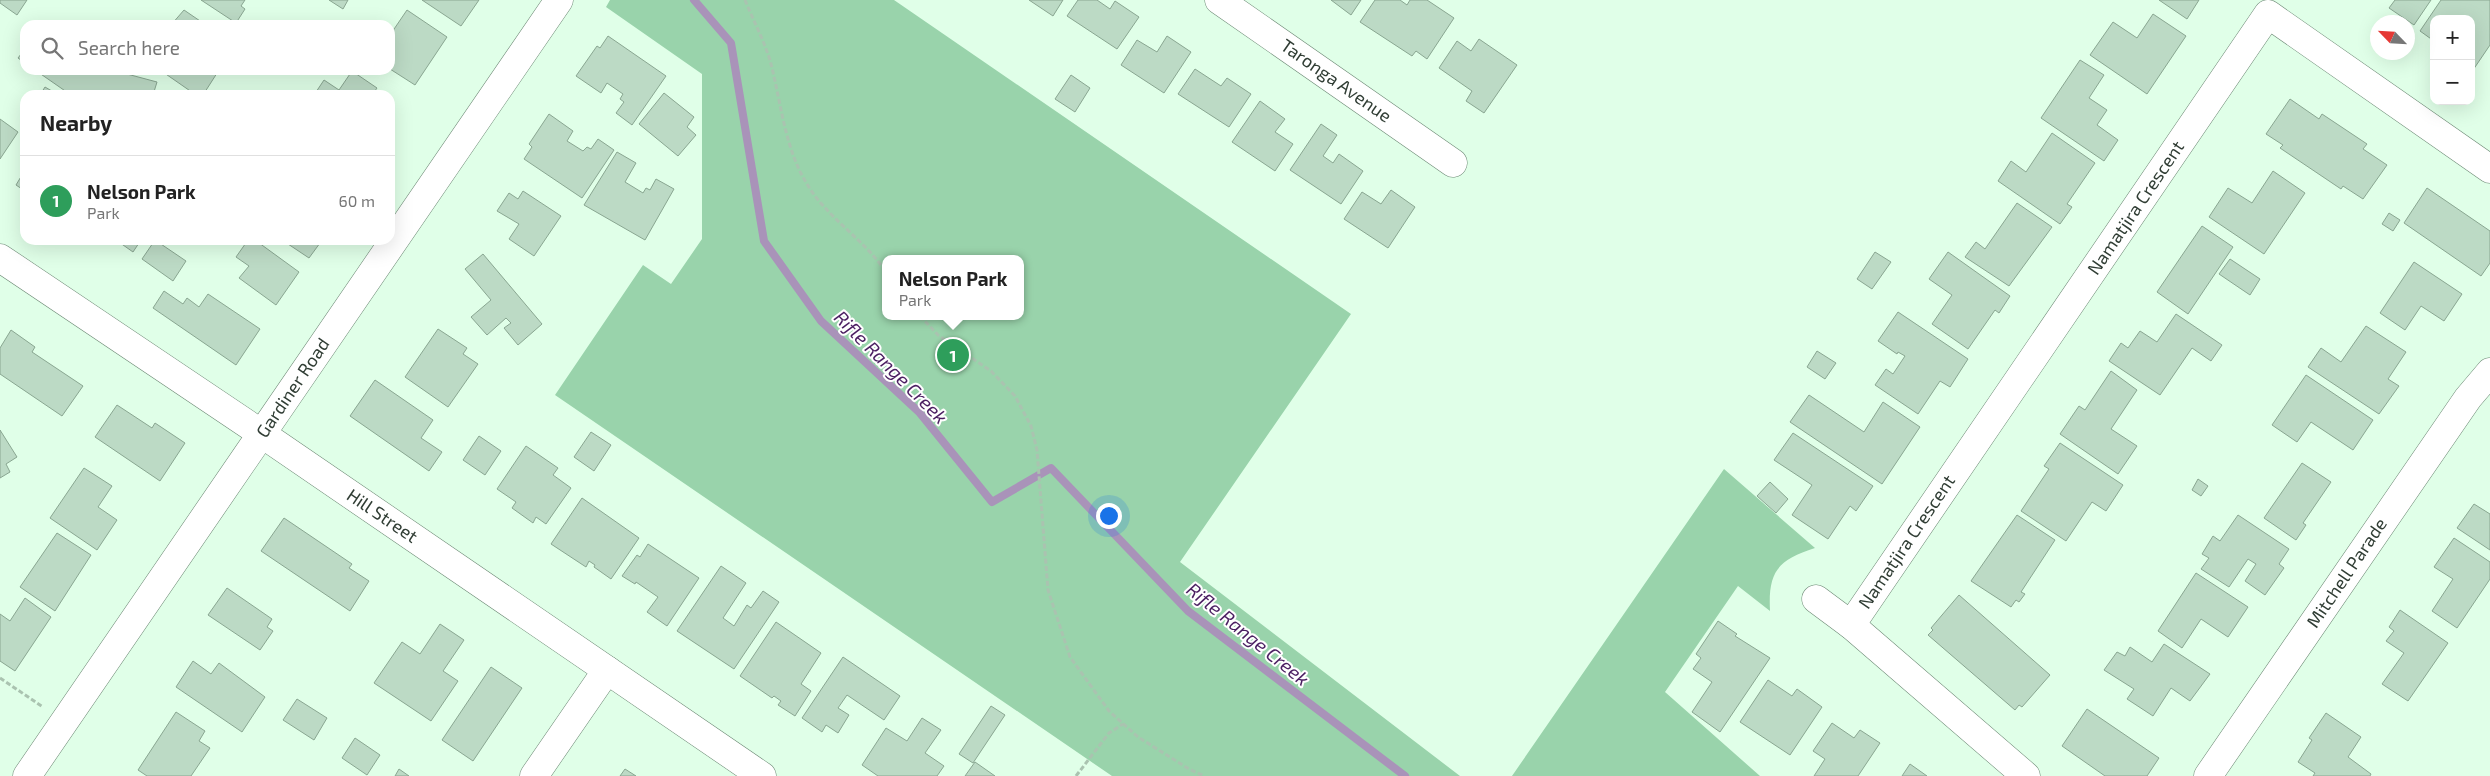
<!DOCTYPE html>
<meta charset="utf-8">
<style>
:root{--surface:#fff;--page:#f2f2f2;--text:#222;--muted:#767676;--line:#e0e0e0;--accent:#9e53c6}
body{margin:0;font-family:"Exo 2",sans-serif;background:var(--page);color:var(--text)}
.controls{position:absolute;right:15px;top:15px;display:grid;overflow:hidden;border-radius:10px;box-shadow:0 5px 20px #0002}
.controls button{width:45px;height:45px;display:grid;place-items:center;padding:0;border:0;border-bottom:1px solid var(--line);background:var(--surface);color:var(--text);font:25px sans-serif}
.compass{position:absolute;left:2370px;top:15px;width:45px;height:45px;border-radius:50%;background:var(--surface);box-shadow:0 5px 20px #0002;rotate:295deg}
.you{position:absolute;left:1108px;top:515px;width:18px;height:18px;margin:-12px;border:4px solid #fff;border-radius:50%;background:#1a73e8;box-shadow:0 0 0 8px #1a73e833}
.badge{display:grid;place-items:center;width:32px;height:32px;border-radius:50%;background:var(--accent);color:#fff;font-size:16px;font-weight:700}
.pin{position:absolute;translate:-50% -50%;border:2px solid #fff;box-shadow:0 1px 5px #0006}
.popup{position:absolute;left:882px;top:255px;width:142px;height:65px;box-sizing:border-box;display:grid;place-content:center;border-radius:10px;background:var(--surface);filter:drop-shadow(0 1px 4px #0005);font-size:16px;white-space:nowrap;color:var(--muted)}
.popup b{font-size:19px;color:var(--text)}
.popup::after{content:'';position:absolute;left:50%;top:100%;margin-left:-10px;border:10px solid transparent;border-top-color:var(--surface)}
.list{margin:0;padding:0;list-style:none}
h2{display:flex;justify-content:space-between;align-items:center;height:65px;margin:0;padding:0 20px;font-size:21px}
h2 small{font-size:16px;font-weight:400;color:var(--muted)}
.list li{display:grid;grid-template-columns:32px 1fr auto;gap:15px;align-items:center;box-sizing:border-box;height:90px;padding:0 20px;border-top:1px solid var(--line)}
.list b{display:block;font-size:19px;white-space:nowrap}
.list p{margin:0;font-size:16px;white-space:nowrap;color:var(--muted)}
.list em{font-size:16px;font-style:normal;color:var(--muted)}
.icon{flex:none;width:28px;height:28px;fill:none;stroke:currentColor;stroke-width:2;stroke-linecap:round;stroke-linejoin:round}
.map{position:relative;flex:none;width:2490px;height:776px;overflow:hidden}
.search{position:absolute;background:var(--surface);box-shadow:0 5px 20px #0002;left:20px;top:20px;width:375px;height:55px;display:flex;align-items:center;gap:12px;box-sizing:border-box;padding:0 18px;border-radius:15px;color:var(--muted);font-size:19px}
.panel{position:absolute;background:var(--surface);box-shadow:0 5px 20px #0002;left:20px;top:90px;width:375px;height:155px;border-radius:15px}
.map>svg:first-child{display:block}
</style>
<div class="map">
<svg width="2490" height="776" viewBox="0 0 2490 776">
<rect width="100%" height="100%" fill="#e0ffe8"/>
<g fill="#99d3ab" fill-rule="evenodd">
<path d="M610,0H894L1351,314L1180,562L1460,776H1112L555,395L643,265L671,284L702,239V74L606,7ZM886,259H1020V316H886Z"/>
<path d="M1724,469L1815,548C1778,560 1768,571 1770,611L1738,586L1665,692L1760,776H1512Z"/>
</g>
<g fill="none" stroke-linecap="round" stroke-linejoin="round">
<polyline stroke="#a993b9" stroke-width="8" points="694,0 731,43 764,241 821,321 919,412 992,502 1051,468 1188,611 1405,776"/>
</g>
<g fill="#bcdac5" stroke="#89a691">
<polygon points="0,0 27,0 17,15 0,3"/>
<polygon points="201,0 245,0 241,6 245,9 236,23"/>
<polygon points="329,0 348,0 343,9"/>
<polygon points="422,0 479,0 461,26"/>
<polygon points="1029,0 1063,0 1053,16"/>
<polygon points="1078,0 1097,0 1110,9 1115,1 1139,17 1117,49 1067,16"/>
<polygon points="1331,0 1361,0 1351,15"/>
<polygon points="1375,0 1400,0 1407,5 1410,0 1427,0 1454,18 1427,59 1416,51 1412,56 1360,22"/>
<polygon points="2159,0 2199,0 2187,19"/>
<polygon points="2395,0 2431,0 2414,25 2389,8"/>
<polygon points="2441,0 2490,0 2490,45 2471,73 2471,19 2434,19 2434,41 2420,31"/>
<polygon points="184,10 203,23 202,25 171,25"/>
<polygon points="407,10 447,37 415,85 390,69 390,35"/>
<polygon points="2153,14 2186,36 2147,94 2090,55 2113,22 2137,38"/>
<polygon points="608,36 666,76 632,125 616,113 624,102 620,99 623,94 607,83 601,93 576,76 597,46 600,48"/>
<polygon points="1167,36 1191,52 1164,93 1121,65 1137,40 1157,52"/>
<polygon points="1479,39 1517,65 1484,113 1466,101 1472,91 1439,68 1457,41 1471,51"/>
<polygon points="25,49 25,63 18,58"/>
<polygon points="2080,60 2104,75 2089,98 2107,110 2097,125 2118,140 2104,161 2041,118"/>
<polygon points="1195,69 1221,86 1227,78 1251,94 1229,127 1178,94"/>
<polygon points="35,70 112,70 157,82 153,95 71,95"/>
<polygon points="160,70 219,70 203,95 196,95"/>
<polygon points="352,71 377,88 372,95 314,95 324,80 339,90"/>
<polygon points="1071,75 1090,88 1075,112 1055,99"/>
<polygon points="45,87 57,94 57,95 40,95"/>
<polygon points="664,93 694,117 687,127 696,135 678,156 639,124"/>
<polygon points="2290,99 2319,119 2322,114 2367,144 2363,149 2387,165 2363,199 2343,186 2341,189 2280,148 2283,145 2266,134"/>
<polygon points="1260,101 1285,119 1275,132 1293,144 1275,171 1232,142"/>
<polygon points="549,114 573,131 567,141 583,151 587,147 591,149 598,139 614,150 582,198 524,159 532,147 529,144"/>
<polygon points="0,119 18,132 0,159"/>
<polygon points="1321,124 1337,135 1323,156 1333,163 1339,154 1363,171 1341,204 1290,170"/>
<polygon points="2052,133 2095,163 2067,204 2072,207 2060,224 1998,181 2011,161 2026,172"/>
<polygon points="617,152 636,163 625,182 643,193 646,188 650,190 656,179 674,189 645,240 584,205"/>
<polygon points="25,170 25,191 16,185"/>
<polygon points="2273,171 2305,193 2264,254 2209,217 2228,188 2252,203"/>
<polygon points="2427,188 2490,231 2490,263 2481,276 2404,223"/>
<polygon points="1391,190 1415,207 1388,248 1344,219 1362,192 1381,204"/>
<polygon points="523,191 561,216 534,256 509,239 519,224 497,211 509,193 518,199"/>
<polygon points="2017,203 2052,227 2009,286 1965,257 1976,242 1985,249"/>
<polygon points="2389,213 2400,220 2393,231 2382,224"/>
<polygon points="2202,226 2233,247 2188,314 2157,292"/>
<polygon points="116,240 141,240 133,252"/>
<polygon points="155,240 186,261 173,281 142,259"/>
<polygon points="248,240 255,240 299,272 276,305 239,278 249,266 236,257"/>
<polygon points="282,240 318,240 320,243 309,258"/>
<polygon points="1875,252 1891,262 1872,289 1857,279"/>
<polygon points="1948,252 2010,296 1999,313 1995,310 1968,349 1932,324 1952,295 1929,279"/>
<polygon points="483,254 542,324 518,345 504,328 511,323 506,318 487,335 471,317 491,300 465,269"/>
<polygon points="2230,259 2260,279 2250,295 2219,274"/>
<polygon points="2414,262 2462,294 2444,321 2421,306 2405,330 2380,313"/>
<polygon points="164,291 183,304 187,298 199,307 208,294 260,329 236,365 153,308"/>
<polygon points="1898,312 1968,359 1950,387 1940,381 1918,414 1875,385 1886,369 1893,374 1905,356 1898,352 1897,354 1878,341"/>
<polygon points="2176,314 2222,345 2211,361 2192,348 2160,395 2109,361 2121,343 2128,348 2140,331 2157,342"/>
<polygon points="2366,326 2406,352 2388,379 2399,386 2379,414 2308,367 2321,348 2341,362"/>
<polygon points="438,329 467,348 463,354 478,364 448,407 405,377"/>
<polygon points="11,330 35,347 32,352 83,386 62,416 0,374 0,348"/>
<polygon points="1817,351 1836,363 1825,379 1807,367"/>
<polygon points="2111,371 2137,390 2111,429 2137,446 2118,474 2060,434 2079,406 2085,410"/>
<polygon points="2306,375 2373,420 2353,450 2311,422 2297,442 2272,425"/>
<polygon points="375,380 433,420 421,438 442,452 429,471 350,416"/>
<polygon points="1809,395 1864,432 1883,402 1920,427 1882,484 1790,422"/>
<polygon points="117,405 152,428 155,423 185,443 160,481 95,437"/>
<polygon points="0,430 17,457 6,464 10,472 0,478"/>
<polygon points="591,432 611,445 594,471 574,457"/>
<polygon points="1793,433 1873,486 1856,511 1850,506 1828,539 1792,515 1812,485 1774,460"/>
<polygon points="479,436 501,451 485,475 463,460"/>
<polygon points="2060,443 2123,485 2106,511 2092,502 2066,541 2021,511 2049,469 2044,466"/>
<polygon points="526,446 558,468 553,475 571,488 546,524 536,517 533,523 512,508 516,502 497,489"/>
<polygon points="2302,463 2331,482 2303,523 2306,525 2296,540 2264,518"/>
<polygon points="84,468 112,486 98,507 117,520 97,550 50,518"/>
<polygon points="2198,479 2208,486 2201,496 2192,490"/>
<polygon points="1770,482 1788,499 1776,513 1757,496"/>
<polygon points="582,498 639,538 611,579 594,567 595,565 589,561 586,567 551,544"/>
<polygon points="2474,504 2490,514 2490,550 2457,528"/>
<polygon points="2017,515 2055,540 2021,592 2025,594 2019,602 2016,600 2011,607 1971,581"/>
<polygon points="2238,515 2289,549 2279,564 2284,568 2265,595 2245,581 2256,564 2248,559 2229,587 2201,569 2209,558 2202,554 2213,536 2220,541"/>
<polygon points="284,518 352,564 349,568 369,581 350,611 261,551"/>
<polygon points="57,533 91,555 55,611 20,587"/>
<polygon points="2454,538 2490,562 2490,579 2457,628 2432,611 2453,579 2434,567"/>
<polygon points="648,544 699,578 667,626 647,612 658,597 636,582 635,584 622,576 637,555 640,557"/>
<polygon points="721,566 746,583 723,618 734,626 747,605 751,608 763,591 779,602 734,669 677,631"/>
<polygon points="2196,573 2248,607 2228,637 2201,619 2182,648 2158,631"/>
<polygon points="227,588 272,619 267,627 273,631 260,650 208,615"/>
<polygon points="1959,595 2050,675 2022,707 2019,705 2015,710 1928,635 1933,630 1931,628"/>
<polygon points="25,598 51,617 15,671 0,661 0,614 10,621"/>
<polygon points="2400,610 2448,643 2408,701 2382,684 2404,653 2386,641 2394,631 2389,627"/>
<polygon points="1718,621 1737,634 1735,636 1770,658 1720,732 1692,712 1712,682 1693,669 1701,658 1696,654"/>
<polygon points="776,622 821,653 801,684 811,691 795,716 778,705 781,701 774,696 772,698 740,676"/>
<polygon points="440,624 464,640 443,671 458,681 431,721 374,683 402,642 420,654"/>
<polygon points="2164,644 2210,674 2190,701 2171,688 2153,716 2127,699 2134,689 2104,670 2117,652 2125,656 2130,647 2152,662"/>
<polygon points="843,657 900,696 884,720 847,695 838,708 849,715 838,733 826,725 822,732 802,718"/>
<polygon points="193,661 211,674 219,663 265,697 242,732 176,687"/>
<polygon points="491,667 522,688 473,761 442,740"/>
<polygon points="1768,680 1792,696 1797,689 1822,707 1790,755 1740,722"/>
<polygon points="297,699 327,718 314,740 283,720"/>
<polygon points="991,706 1005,715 973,763 959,754"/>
<polygon points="2087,709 2159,758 2147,776 2105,776 2062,746"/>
<polygon points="176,712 205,731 199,741 210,748 191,776 147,776 138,770"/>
<polygon points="2326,713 2361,737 2348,757 2371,774 2370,776 2313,776 2315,773 2298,762 2312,740 2309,738"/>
<polygon points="922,718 941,730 925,753 944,766 937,776 878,776 862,765 886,728 907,741"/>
<polygon points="1832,723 1854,738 1860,730 1880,743 1858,776 1814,776 1825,759 1813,751"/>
<polygon points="355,738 380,755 367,775 342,758"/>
<polygon points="975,762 995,776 965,776"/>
<polygon points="1910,764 1927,776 1902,776"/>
<polygon points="399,769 409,776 395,776"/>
<polygon points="625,769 636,776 620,776"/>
</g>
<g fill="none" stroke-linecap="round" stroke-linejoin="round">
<g stroke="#6c8874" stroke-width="29">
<g id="minor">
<polyline points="1219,0 1453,163"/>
<polyline points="262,434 762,776"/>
<polyline points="1816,599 1851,625"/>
<polyline points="534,776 607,670"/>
<polyline points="2026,776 1851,625 2268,14 2490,169"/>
<polyline points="2208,776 2468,398 2490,372"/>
</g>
</g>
<g stroke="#6c8874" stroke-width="29">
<g id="tertiary">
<polyline points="0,258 262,434"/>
<polyline points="27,776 559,0"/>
</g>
</g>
<g stroke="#aac3b0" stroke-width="3" stroke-dasharray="5 2.5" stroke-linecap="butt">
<path d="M745,0C753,20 765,42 771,64C781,103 785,149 807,184C827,218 864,239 886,272"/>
<polyline points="920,316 938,335 991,371 1015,396 1031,426 1037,450 1048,590 1070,657 1109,711 1138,737 1189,769 1204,776"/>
<polyline points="0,678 43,707"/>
<polyline points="1076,776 1109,733 1123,724"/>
</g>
<use href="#minor" stroke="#fff" stroke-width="28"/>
<use href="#tertiary" stroke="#fff" stroke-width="28"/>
</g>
<g text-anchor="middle" stroke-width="4" stroke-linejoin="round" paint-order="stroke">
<g font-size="18" fill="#313e35" stroke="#fff">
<text transform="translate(1336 81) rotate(35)" y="6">Taronga Avenue</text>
<text transform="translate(2136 208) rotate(-56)" y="6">Namatjira Crescent</text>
<text transform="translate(293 388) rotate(-56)" y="6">Gardiner Road</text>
<text transform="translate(382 516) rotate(34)" y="6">Hill Street</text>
<text transform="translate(1907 542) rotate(-56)" y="6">Namatjira Crescent</text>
<text transform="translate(2347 573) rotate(-56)" y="6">Mitchell Parade</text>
</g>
<g font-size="19" font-style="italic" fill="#4a1e61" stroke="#fff">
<text transform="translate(891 367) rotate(45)" y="7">Rifle Range Creek</text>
<text transform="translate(1248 634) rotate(39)" y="7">Rifle Range Creek</text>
</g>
</g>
</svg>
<div class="controls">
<button>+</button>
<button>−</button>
</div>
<svg class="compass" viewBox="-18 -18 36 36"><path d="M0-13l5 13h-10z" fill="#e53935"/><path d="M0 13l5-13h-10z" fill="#767676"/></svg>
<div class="you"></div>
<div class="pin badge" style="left:953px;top:355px;background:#2e9e5b">1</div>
<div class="popup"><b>Nelson Park</b>Park</div>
<div class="search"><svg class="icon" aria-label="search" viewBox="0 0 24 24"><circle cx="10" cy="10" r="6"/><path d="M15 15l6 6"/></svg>Search here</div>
<section class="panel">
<h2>Nearby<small></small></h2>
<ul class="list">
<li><span class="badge" style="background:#2e9e5b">1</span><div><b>Nelson Park</b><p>Park</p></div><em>60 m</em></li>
</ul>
</section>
</div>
